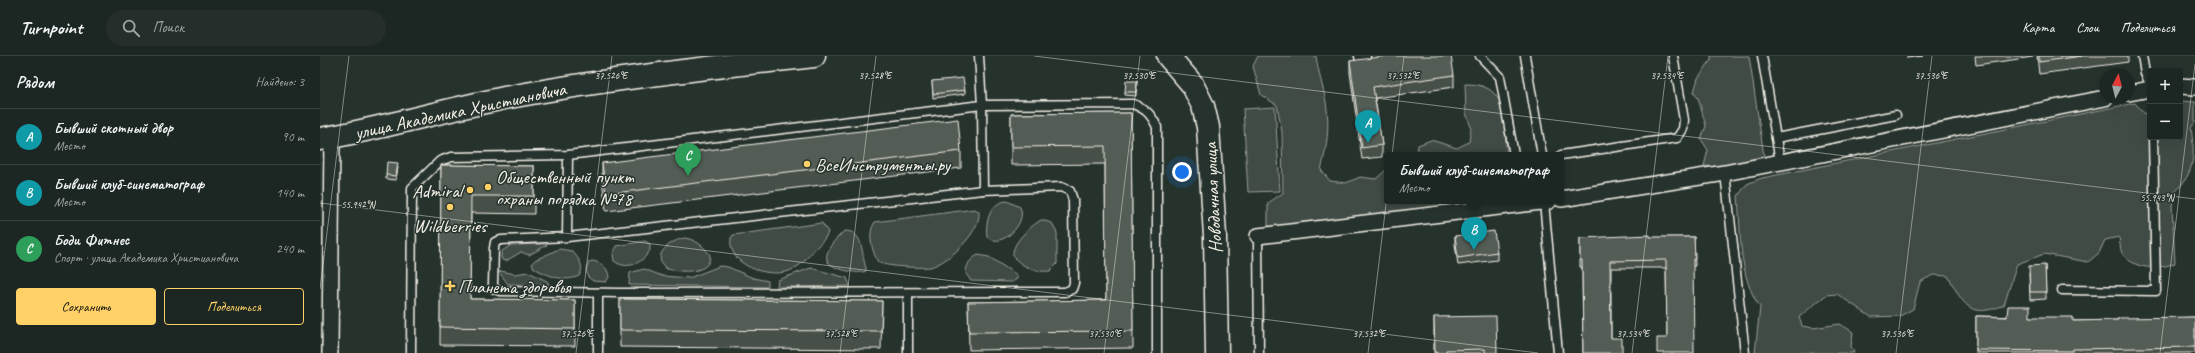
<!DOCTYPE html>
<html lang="ru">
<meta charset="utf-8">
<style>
:root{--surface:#1c2622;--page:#252e2a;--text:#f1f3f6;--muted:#a0a5a5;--line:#3a4340;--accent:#ffd166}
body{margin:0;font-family:Caveat,sans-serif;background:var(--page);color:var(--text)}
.controls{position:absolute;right:12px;top:12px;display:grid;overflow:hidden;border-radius:4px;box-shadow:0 4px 16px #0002}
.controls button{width:36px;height:36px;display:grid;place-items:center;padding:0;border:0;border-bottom:1px solid var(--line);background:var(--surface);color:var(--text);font:20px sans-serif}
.compass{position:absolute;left:1779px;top:12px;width:36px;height:36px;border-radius:50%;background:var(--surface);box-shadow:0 4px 16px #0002;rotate:7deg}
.you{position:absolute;left:862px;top:116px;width:14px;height:14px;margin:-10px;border:3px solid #fff;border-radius:50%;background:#1a73e8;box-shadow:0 0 0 6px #1a73e833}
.badge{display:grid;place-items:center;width:26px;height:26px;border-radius:50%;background:var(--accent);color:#fff;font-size:13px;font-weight:700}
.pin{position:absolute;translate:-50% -33px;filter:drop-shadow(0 1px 2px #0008)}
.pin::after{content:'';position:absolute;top:21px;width:14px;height:12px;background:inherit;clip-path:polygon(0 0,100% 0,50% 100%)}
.popup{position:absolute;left:1064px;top:96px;width:180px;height:52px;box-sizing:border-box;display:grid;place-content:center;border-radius:4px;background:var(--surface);filter:drop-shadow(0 1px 3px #0005);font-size:13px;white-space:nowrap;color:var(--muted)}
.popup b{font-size:15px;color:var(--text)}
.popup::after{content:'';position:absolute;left:50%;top:100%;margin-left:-8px;border:8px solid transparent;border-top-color:var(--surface)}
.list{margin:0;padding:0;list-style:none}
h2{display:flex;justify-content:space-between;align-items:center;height:52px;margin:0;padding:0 16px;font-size:17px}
h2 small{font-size:13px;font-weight:400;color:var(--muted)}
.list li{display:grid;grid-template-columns:26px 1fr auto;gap:12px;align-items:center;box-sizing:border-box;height:56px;padding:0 16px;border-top:1px solid var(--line)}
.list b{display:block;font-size:15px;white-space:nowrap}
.list p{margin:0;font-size:13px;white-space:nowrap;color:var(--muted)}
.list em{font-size:13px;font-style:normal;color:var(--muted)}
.actions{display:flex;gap:8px;padding:12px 16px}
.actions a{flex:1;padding:9px 0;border:1px solid var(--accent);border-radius:4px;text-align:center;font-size:14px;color:var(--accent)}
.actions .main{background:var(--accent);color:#111}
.icon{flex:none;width:22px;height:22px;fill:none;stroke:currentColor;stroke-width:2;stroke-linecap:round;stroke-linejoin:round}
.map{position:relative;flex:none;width:1875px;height:297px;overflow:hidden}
header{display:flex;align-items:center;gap:24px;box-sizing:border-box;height:56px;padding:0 20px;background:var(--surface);border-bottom:1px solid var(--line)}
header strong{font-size:19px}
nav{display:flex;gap:22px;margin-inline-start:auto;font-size:14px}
.search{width:280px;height:36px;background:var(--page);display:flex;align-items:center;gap:10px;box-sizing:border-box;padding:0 14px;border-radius:22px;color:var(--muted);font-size:15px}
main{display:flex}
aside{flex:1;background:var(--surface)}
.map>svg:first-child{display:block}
</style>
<header>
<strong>Turnpoint</strong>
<div class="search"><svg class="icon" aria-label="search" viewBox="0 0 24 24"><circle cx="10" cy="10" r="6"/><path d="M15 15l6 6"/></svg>Поиск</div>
<nav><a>Карта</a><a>Слои</a><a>Поделиться</a></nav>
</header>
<main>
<aside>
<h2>Рядом<small>Найдено: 3</small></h2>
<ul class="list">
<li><span class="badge" style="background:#0f9aa8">A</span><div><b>Бывший скотный двор</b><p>Место</p></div><em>90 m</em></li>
<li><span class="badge" style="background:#0f9aa8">B</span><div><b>Бывший клуб-синематограф</b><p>Место</p></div><em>140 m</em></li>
<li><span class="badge" style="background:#2e9e5b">C</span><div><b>Боди Фитнес</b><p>Спорт · улица Академика Христиановича</p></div><em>240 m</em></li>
</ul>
<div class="actions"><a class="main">Сохранить</a><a>Поделиться</a></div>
</aside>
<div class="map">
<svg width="1875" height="297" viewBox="0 0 1875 297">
<rect width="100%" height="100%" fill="#26332d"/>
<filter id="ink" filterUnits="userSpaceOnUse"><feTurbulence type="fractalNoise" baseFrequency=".025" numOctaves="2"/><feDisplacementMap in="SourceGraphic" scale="8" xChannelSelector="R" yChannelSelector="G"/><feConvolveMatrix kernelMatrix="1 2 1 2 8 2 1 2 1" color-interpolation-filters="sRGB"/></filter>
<g filter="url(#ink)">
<g fill="#414b45" stroke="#9a9e96">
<path d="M938,0H996C998,17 1003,30 1006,46C1010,70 1007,91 1001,114L1010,125L1026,127L1040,121L1056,123L1067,113V145H1162L948,171V147L963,137L962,76L957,49L941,39L933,10Z"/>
<polygon points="1391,0 1429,0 1444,100 1439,104 1398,111 1384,110 1388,94 1381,83 1386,70 1378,42 1374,36 1378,22 1391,4"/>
<path d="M1145,28C1190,27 1183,65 1187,99H1096L1098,89L1111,84L1137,92L1149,86L1151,71L1146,57Z"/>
<path d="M1860,45L1875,46V66L1871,72C1875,100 1875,116 1855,136L1852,150L1855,207C1837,214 1814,214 1802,197C1800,193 1800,186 1799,181L1785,184L1779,197L1768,206L1724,198L1697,208L1684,249C1649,263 1644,249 1628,220L1613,219L1600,226L1593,253L1580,260L1551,261L1517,238L1506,239L1479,261L1482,270L1493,272L1520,268L1533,276L1531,290L1534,297H1435L1440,251C1418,220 1421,177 1418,140L1427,128L1442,122L1815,47L1825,58L1830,60V81H1860Z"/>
<polygon points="955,51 960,135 928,136 923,53"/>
<path d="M687,145L700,151C708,166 682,194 667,181C665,166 670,146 687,145Z"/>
<path d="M655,153L659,156C661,176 628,207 610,211C599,212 566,211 558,206C552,195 547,177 555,166Z"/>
<path d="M721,164L732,167L737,177V208L730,215C719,217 698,210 693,199C692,186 711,170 721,164Z"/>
<path d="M502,167L508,176C506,183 499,188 495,193C487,202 480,211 469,215C448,222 407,210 411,182L413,179Z"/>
<path d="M525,175C544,175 541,198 546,212V215C539,219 513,213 508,206C502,196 518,180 525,175Z"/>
<path d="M365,182C376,184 384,190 390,199C391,219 360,216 347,213C329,200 351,184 365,182Z"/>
<path d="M325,185L330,188V194C323,207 307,215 294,205L293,198L297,190Z"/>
<polygon points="191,189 226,188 227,189 209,199 201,196 186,205 182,204 181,200 182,195"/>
<path d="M239,193L252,195C259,203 265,210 259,220C244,227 227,219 214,212L212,207L215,204Z"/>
<path d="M658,199L669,201L697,219V223L692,226L651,225L646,218C646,209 650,203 658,199Z"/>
<path d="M273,205C282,207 288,212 289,221L286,226L273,225L268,221L266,214L269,206Z"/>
<polygon points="400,210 408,211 433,222 448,225 448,231 309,229 310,217 324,213 342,220 369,222"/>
<polygon points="491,212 527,222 530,230 457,231 458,224"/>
<polygon points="181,215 195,218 208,216 227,225 229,229 188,228 179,216"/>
</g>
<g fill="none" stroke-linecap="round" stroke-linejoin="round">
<g stroke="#f4f1e8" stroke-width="11">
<g id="lane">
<polyline points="659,0 662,49 663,134"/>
<polyline points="1160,0 1180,21 1194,99"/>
<polyline points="1205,0 1222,99"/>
<polyline points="1442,0 1456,82 1576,59"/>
<polyline points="1822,0 1825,17 1830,28"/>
<polyline points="1039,1 1046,0"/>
<polyline points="1456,82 1460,106"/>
<polyline points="1241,99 1357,82 1363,73 1364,64 1353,0"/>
<polyline points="1405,117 1425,297"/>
<polygon points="741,131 750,135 753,144 754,227 752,233 745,236 298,237 180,235 174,233 173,228 174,192 175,186 181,184 247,181 663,134"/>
<polyline points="1224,146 1238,297"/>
<polyline points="938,180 939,297"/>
<polyline points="247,181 248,99"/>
<polyline points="1742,234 1836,235 1833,81"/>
<polyline points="278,237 278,297"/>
<path d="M91,297L92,132L120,105L131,101L248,99L662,49L813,48C826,53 831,58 837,71V297"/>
<polyline points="588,297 588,237"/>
</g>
</g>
<g stroke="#f4f1e8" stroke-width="18">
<g id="street">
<polyline points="1860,30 1875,31"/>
<polyline points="1809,37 1830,33"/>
<polyline points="1241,143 1405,117 1785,42"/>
<polyline points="938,180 1229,145"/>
<polyline points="10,297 12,81"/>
</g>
</g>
<g stroke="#f4f1e8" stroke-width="25">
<g id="secondary">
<polyline points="848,0 872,28 883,50 888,71 895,180 897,297"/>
<path d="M0,83C66,72 129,52 195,40C294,22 394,11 494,0"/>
</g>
</g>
<use href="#lane" stroke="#26332d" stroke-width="8"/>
<use href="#street" stroke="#26332d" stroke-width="15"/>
<use href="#secondary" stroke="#26332d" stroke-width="22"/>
</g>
<g fill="#474f49" stroke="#f4f1e8">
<polygon points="1587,0 1604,0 1587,2"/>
<polygon points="1655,0 1713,0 1713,1 1656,9"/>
<polygon points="1717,0 1808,0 1808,6 1719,18"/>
<polygon points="1030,5 1134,19 1134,31 1055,42 1062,89 1062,101 1042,103 1030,17"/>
<polygon points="612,25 645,34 645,38 613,42"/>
<polygon points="817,25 816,40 805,39 805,36"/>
<polygon points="811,57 813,292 649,294 648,246 786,244 785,108 691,109 691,58"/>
<polygon points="641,95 641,112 286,155 282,124 282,107"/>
<polygon points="121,109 214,110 214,158 151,157 150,243 255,244 255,290 120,289"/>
<polygon points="78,111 76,124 66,123 66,119"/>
<polygon points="1135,180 1177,196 1177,204 1138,209 1135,188"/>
<polygon points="1374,181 1375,210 1373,210 1347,282 1346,212 1291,212 1291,282 1263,297 1262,211 1260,211 1260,182"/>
<polygon points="1725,209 1726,243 1710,244 1709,217"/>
<polygon points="300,243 562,245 561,293 300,291"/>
<polygon points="1656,260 1710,261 1753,265 1798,264 1875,261 1875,297 1656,297"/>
<polygon points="1114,261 1177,297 1114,297"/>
</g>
<g fill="#525c55" stroke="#f4f1e8">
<polygon points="1067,0 1131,0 1134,19 1053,31 1062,89 1042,92 1030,5"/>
<polygon points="1719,0 1762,0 1719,6"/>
<polygon points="643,22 645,34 613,38 612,25"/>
<polygon points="806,25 817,25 816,36 805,36"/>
<polygon points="811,57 813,275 649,276 648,246 786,244 785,90 691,91 691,58"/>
<polygon points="638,63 641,95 286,138 282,107"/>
<polygon points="67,106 78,107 76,120 66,119"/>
<polygon points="121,109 214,110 214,140 151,140 150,243 255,244 255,273 120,271"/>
<polygon points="1174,175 1177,196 1138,202 1135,180"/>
<polygon points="1330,179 1330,181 1374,181 1375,203 1373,203 1374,297 1337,297 1337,282 1347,282 1346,204 1290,205 1291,282 1302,282 1302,297 1263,297 1262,204 1260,204 1260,182"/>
<polygon points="1725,209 1726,236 1710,236 1709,210"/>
<polygon points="300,243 562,245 561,275 300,274"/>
<polygon points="1688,250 1710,250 1710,261 1753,261 1753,265 1798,264 1798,262 1875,261 1875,291 1753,293 1753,295 1656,294 1656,260 1687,261"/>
<polygon points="1176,260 1177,297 1165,297 1165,293 1126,294 1126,297 1115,297 1114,261"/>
</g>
</g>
<path fill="none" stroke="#f4f1e8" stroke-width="1" stroke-opacity="0.45" d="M714,0L1875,143M0,147L1218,297M0,233L29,0M256,297L292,0M520,297L556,0M784,297L820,0M1048,297L1084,0M1312,297L1348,0M1576,297L1612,0M1840,297L1875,8"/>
<g fill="#ffd166" stroke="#26332d" stroke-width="1.5">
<circle cx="487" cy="108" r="4"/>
<circle cx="168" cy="131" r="4"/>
<circle cx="150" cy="134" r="4"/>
<circle cx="130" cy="151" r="4"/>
<path d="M128 224h4v4h4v4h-4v4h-4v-4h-4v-4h4z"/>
</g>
<g text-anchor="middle" stroke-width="3" stroke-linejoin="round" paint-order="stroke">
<g font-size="19" fill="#f4f1e8" stroke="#26332d">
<text transform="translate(140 54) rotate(-12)" y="7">улица Академика Христиановича</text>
<text transform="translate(892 142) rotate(-93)" y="7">Новодачная улица</text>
</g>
<g font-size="19" fill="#f4f1e8" stroke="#26332d" text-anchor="start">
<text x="495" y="115">ВсеИнструменты.ру</text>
<text x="176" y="127">Общественный пункт<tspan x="176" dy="22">охраны порядка №78</tspan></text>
<text x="142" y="141" text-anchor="end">Admiral</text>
<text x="130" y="176" text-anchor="middle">Wildberries</text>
<text x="138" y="237">Планета здоровья</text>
</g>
</g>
<g font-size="10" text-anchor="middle" fill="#f4f1e8" stroke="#26332d" stroke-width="3" stroke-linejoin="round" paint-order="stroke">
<text x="291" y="23">37.526°E</text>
<text x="555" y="23">37.528°E</text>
<text x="819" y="23">37.530°E</text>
<text x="1083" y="23">37.532°E</text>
<text x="1347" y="23">37.534°E</text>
<text x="1611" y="23">37.536°E</text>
<text x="1837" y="145">55.943°N</text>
<text x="38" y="152">55.942°N</text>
<text x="257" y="281">37.526°E</text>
<text x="521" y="281">37.528°E</text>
<text x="785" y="281">37.530°E</text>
<text x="1049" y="281">37.532°E</text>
<text x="1313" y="281">37.534°E</text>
<text x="1577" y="281">37.536°E</text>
</g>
</svg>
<div class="controls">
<button>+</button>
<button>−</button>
</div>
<svg class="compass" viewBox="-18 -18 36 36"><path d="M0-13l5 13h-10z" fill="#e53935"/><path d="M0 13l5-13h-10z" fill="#a0a5a5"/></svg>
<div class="you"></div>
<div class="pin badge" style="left:1048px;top:87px;background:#0f9aa8">A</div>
<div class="pin badge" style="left:1154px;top:194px;background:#0f9aa8">B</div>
<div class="popup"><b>Бывший клуб-синематограф</b>Место</div>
<div class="pin badge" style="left:368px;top:120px;background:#2e9e5b">C</div>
</div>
</main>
